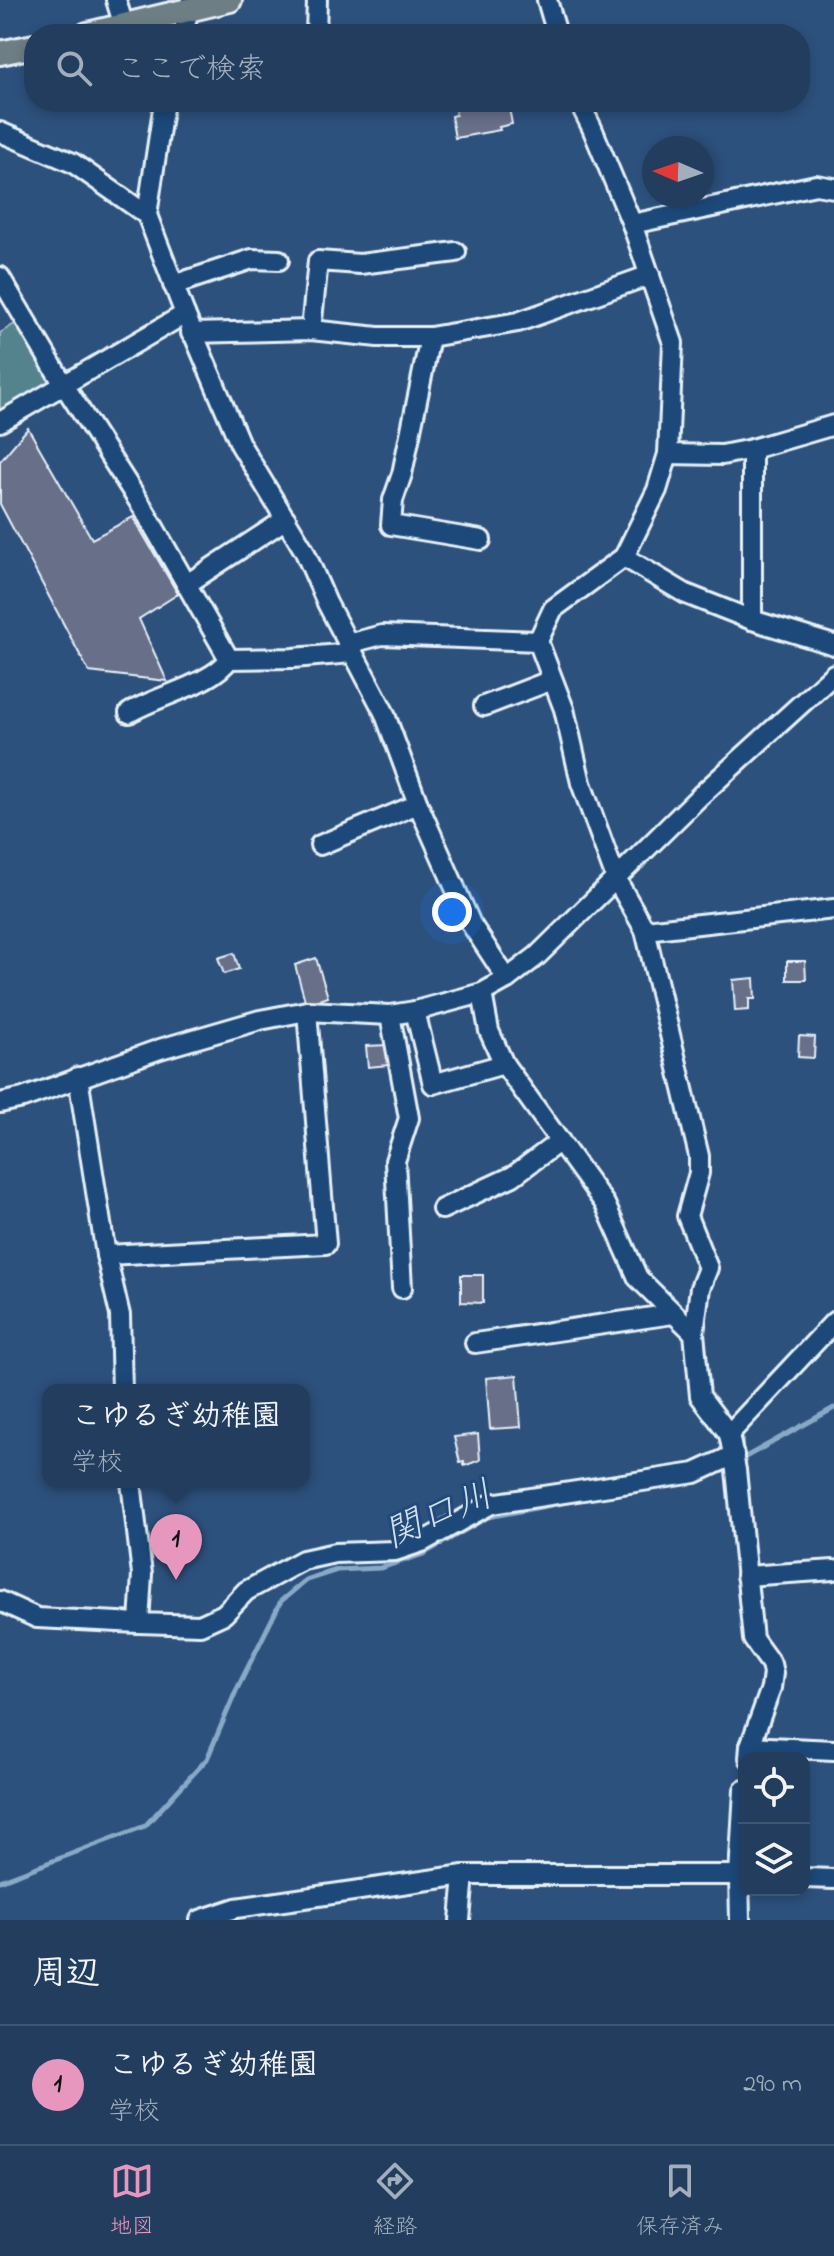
<!DOCTYPE html>
<html lang="ja">
<meta charset="utf-8">
<style>
:root{--surface:#223d5e;--page:#2e4867;--text:#f1f3f6;--muted:#a2aebc;--line:#3f5673;--accent:#e797bd}
body{margin:0;font-family:"Indie Flower","Klee One",sans-serif;background:var(--page);color:var(--text)}
.controls{position:absolute;right:24px;bottom:24px;display:grid;overflow:hidden;border-radius:16px;box-shadow:0 4px 12px #0003}
.controls button{width:72px;height:72px;display:grid;place-items:center;padding:0;border:0;border-bottom:2px solid var(--line);background:var(--surface);color:var(--text);font:40px sans-serif}
.compass{position:absolute;left:642px;top:136px;width:72px;height:72px;border-radius:50%;background:var(--surface);box-shadow:0 4px 12px #0003;rotate:272deg}
.you{position:absolute;left:452px;top:912px;width:28px;height:28px;margin:-20px;border:6px solid #fff;border-radius:50%;background:#1a73e8;box-shadow:0 0 0 12px #1a73e833}
.badge{display:grid;place-items:center;width:52px;height:52px;border-radius:50%;background:var(--accent);color:#111;font-size:26px;font-weight:700}
.pin{position:absolute;translate:-50% -66px;filter:drop-shadow(0 2px 4px #0008)}
.pin::after{content:'';position:absolute;top:42px;width:28px;height:24px;background:inherit;clip-path:polygon(0 0,100% 0,50% 100%)}
.popup{position:absolute;left:42px;top:1384px;width:268px;height:104px;box-sizing:border-box;display:grid;place-content:center;border-radius:16px;background:var(--surface);filter:drop-shadow(0 2px 6px #0005);font-size:26px;white-space:nowrap;color:var(--muted)}
.popup b{font-size:30px;color:var(--text)}
.popup::after{content:'';position:absolute;left:50%;top:100%;margin-left:-16px;border:16px solid transparent;border-top-color:var(--surface)}
.list{margin:0;padding:0;list-style:none}
h2{display:flex;justify-content:space-between;align-items:center;height:104px;margin:0;padding:0 32px;font-size:34px}
h2 small{font-size:26px;font-weight:400;color:var(--muted)}
.list li{display:grid;grid-template-columns:52px 1fr auto;gap:24px;align-items:center;box-sizing:border-box;height:120px;padding:0 32px;border-top:2px solid var(--line)}
.list b{display:block;font-size:30px;white-space:nowrap}
.list p{margin:0;font-size:26px;white-space:nowrap;color:var(--muted)}
.list em{font-size:26px;font-style:normal;color:var(--muted)}
.icon{flex:none;width:44px;height:44px;fill:none;stroke:currentColor;stroke-width:2;stroke-linecap:round;stroke-linejoin:round}
.map{position:relative;flex:none;width:834px;height:1920px;overflow:hidden}
.search{position:absolute;background:var(--surface);box-shadow:0 4px 12px #0003;left:24px;right:24px;top:24px;height:88px;display:flex;align-items:center;gap:20px;box-sizing:border-box;padding:0 28px;border-radius:32px;color:var(--muted);font-size:30px}
.sheet{height:224px;background:var(--surface)}
nav{display:flex;justify-content:space-around;align-items:center;box-sizing:border-box;height:112px;border-top:2px solid var(--line);background:var(--surface);font-size:22px;color:var(--muted)}
nav a{display:grid;justify-items:center;gap:4px}
nav .on{color:var(--accent)}
.map>svg:first-child{display:block}
</style>
<div class="map">
<svg width="834" height="1920" viewBox="0 0 834 1920">
<rect width="100%" height="100%" fill="#2d517d"/>
<filter id="ink" filterUnits="userSpaceOnUse"><feTurbulence type="fractalNoise" baseFrequency=".0125" numOctaves="2"/><feDisplacementMap in="SourceGraphic" scale="16" xChannelSelector="R" yChannelSelector="G"/><feConvolveMatrix kernelMatrix="1 2 1 2 8 2 1 2 1" color-interpolation-filters="sRGB"/></filter>
<g filter="url(#ink)">
<polygon fill="#55838d" stroke="#9ebac2" stroke-width="2" points="23,319 54,382 0,414 0,333"/>
<g fill="none" stroke-linecap="round" stroke-linejoin="round">
<g stroke="#89aac7" stroke-width="5">
<polyline points="742,1458 741,1432 744,1429"/>
<polyline points="740,1460 834,1408"/>
<polyline points="0,1881 145,1826 207,1759 236,1691 281,1601 306,1580 337,1570 380,1568 423,1554 488,1517 588,1498"/>
</g>
</g>
<g fill="#676f89" stroke="#e8f1f8" stroke-width="2">
<polygon points="454,102 508,102 512,124 499,127 500,130 455,138 451,116 456,115"/>
<polygon points="28,428 92,539 133,517 178,594 139,619 167,681 89,672 0,504 0,461"/>
<polygon points="234,953 239,969 224,974 218,958"/>
<polygon points="316,958 328,997 306,1004 295,965"/>
<polygon points="787,961 805,961 806,980 787,980"/>
<polygon points="754,978 755,999 749,999 749,1010 735,1011 733,980"/>
<polygon points="799,1036 815,1037 814,1058 798,1057"/>
<polygon points="388,1045 389,1065 368,1067 366,1046"/>
<polygon points="461,1275 483,1275 483,1303 461,1302"/>
<polygon points="517,1375 521,1427 490,1429 486,1378"/>
<polygon points="478,1434 480,1460 464,1466 464,1462 460,1463 454,1437"/>
</g>
<g fill="none" stroke-linecap="round" stroke-linejoin="round">
<g stroke="#e8f1f8" stroke-width="24">
<g id="minor">
<polyline points="116,0 124,26"/>
<polyline points="547,0 557,34"/>
<polyline points="183,34 191,0"/>
<polyline points="316,34 317,0"/>
<polyline points="0,132 73,163 147,215"/>
<polyline points="632,224 816,185 834,188"/>
<path d="M0,277L64,385L143,508L229,659C213,684 156,696 129,713"/>
<polyline points="173,285 252,259 279,260"/>
<polyline points="185,314 240,444 304,550 327,603 384,712 418,804 471,924 507,979"/>
<polyline points="311,330 318,261 360,264 456,252"/>
<polyline points="191,333 311,330 378,337 430,337 518,322 650,275"/>
<polyline points="430,337 402,474 393,500 391,525 481,540"/>
<polyline points="0,422 185,314 147,215 164,102"/>
<polyline points="668,454 722,455 752,449 834,425"/>
<polyline points="624,557 686,594 752,620 834,645"/>
<polyline points="187,584 286,519"/>
<polyline points="752,620 752,449"/>
<polyline points="538,641 564,709 581,783 616,879 645,930 699,1156 699,1173 687,1216 708,1268 700,1288 694,1333"/>
<polyline points="347,644 382,635 538,641 553,609 624,557 657,490 668,454 673,343 632,224 592,128 579,102"/>
<polyline points="229,659 293,658 352,653"/>
<polyline points="484,706 552,680"/>
<polyline points="320,845 418,804"/>
<polyline points="645,930 834,909"/>
<polyline points="482,993 489,1031 504,1064 605,1204 638,1278 694,1333 700,1396 729,1434 736,1470 753,1639 771,1664 773,1673 771,1688 750,1746 749,1758"/>
<polyline points="415,1011 433,1084 504,1064"/>
<polyline points="390,1015 409,1118 395,1161 402,1288"/>
<polyline points="78,1077 106,1255 120,1315 122,1390"/>
<polyline points="0,1103 23,1098 160,1049 260,1020 307,1011 390,1015 415,1011 482,993 507,979 537,956 701,795 834,674"/>
<polyline points="442,1209 513,1176 560,1141"/>
<polyline points="106,1255 326,1244 307,1011"/>
<polyline points="475,1343 673,1314"/>
<polyline points="729,1434 834,1322"/>
<polyline points="131,1482 142,1574 139,1623 200,1625 224,1614 246,1591 303,1560 335,1553 395,1551 422,1542 491,1504 695,1473 734,1455"/>
<polyline points="746,1576 834,1570"/>
<polyline points="0,1601 37,1618 139,1623"/>
<polyline points="750,1746 834,1750"/>
<polyline points="804,1878 834,1879"/>
<polyline points="200,1920 236,1908 464,1875 744,1875"/>
<polyline points="460,1920 464,1875"/>
<polyline points="740,1920 739,1875 744,1790"/>
</g>
</g>
<g stroke="#e8f1f8" stroke-width="28">
<g id="major">
<polyline points="87,34 230,0"/>
<polyline points="0,53 34,46"/>
</g>
</g>
<use href="#minor" stroke="#1f4a7a" stroke-width="18"/>
<use href="#major" stroke="#6d7e84" stroke-width="22"/>
</g>
</g>
<g text-anchor="middle" stroke-width="6" stroke-linejoin="round" paint-order="stroke">
<g font-size="38" font-style="italic" fill="#d0dfec" stroke="#1f4a7a">
<text transform="translate(438 1513) rotate(-23)" y="13">関口川</text>
</g>
</g>
</svg>
<div class="controls">
<button><svg class="icon" aria-label="locate" viewBox="0 0 24 24"><circle cx="12" cy="12" r="6"/><path d="M12 2v4M12 18v4M2 12h4M18 12h4"/></svg></button>
<button><svg class="icon" aria-label="layers" viewBox="0 0 24 24"><path d="M12 4l9 5-9 5-9-5zM3 14l9 5 9-5"/></svg></button>
</div>
<svg class="compass" viewBox="-18 -18 36 36"><path d="M0-13l5 13h-10z" fill="#e53935"/><path d="M0 13l5-13h-10z" fill="#a2aebc"/></svg>
<div class="you"></div>
<div class="pin badge" style="left:176px;top:1580px">1</div>
<div class="popup"><b>こゆるぎ幼稚園</b>学校</div>
<div class="search"><svg class="icon" aria-label="search" viewBox="0 0 24 24"><circle cx="10" cy="10" r="6"/><path d="M15 15l6 6"/></svg>ここで検索</div>
</div>
<section class="sheet">
<h2>周辺<small></small></h2>
<ul class="list">
<li><span class="badge">1</span><div><b>こゆるぎ幼稚園</b><p>学校</p></div><em>290 m</em></li>
</ul>
</section>
<nav>
<a class="on"><svg class="icon" aria-label="map" viewBox="0 0 24 24"><path d="M3 6l6-2 6 2 6-2v14l-6 2-6-2-6 2zM9 4v14M15 6v14"/></svg>地図</a>
<a><svg class="icon" aria-label="directions" viewBox="0 0 24 24"><path d="M12 3l9 9-9 9-9-9zM9 14v-3h6M13 9l2 2-2 2"/></svg>経路</a>
<a><svg class="icon" aria-label="saved" viewBox="0 0 24 24"><path d="M7 4h10v16l-5-4-5 4z"/></svg>保存済み</a>
</nav>
